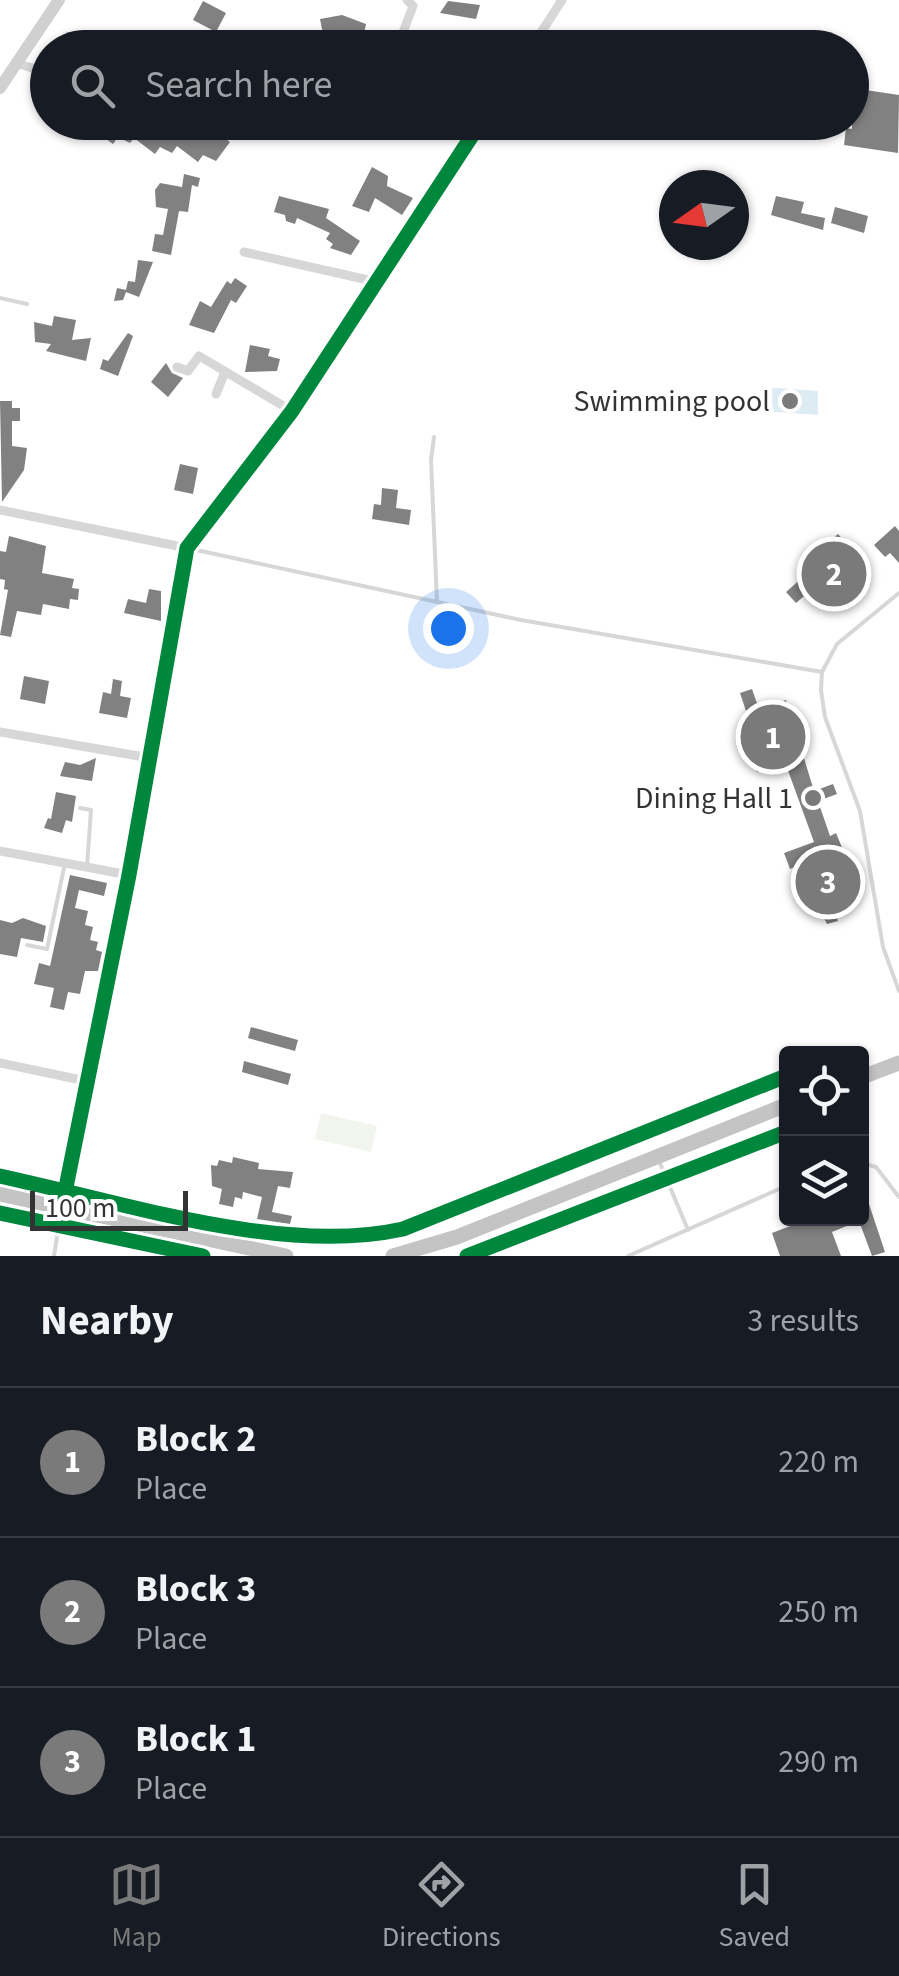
<!DOCTYPE html>
<style>
:root{--surface:#171b24;--page:#20242c;--text:#f1f3f6;--muted:#9ea1a6;--line:#363941;--accent:#7a7a7a}
body{margin:0;font-family:"Source Sans 3",sans-serif;background:var(--page);color:var(--text)}
.controls{position:absolute;right:30px;bottom:30px;display:grid;overflow:hidden;border-radius:10px;box-shadow:0 2px 8px #0004}
.controls button{width:90px;height:90px;display:grid;place-items:center;padding:0;border:0;border-bottom:2px solid var(--line);background:var(--surface);color:var(--text);font:50px sans-serif}
.compass{position:absolute;left:659px;top:170px;width:90px;height:90px;border-radius:50%;background:var(--surface);box-shadow:0 2px 8px #0004;rotate:256deg}
.scale{position:absolute;left:30px;bottom:25px;width:158px;box-sizing:border-box;padding-left:10px;border:5px solid #333;border-top:0;font-size:28px;line-height:35px;white-space:nowrap;color:#333;-webkit-text-stroke:8px #fff;paint-order:stroke}
.you{position:absolute;left:448px;top:628px;width:35px;height:35px;margin:-25px;border:8px solid #fff;border-radius:50%;background:#1a73e8;box-shadow:0 0 0 15px #1a73e833}
.badge{display:grid;place-items:center;width:65px;height:65px;border-radius:50%;background:var(--accent);color:#fff;font-size:32px;font-weight:700}
.pin{position:absolute;translate:-50% -50%;border:5px solid #fff;box-shadow:0 2px 10px #0006}
.list{margin:0;padding:0;list-style:none}
h2{display:flex;justify-content:space-between;align-items:center;height:130px;margin:0;padding:0 40px;font-size:42px}
h2 small{font-size:32px;font-weight:400;color:var(--muted)}
.list li{display:grid;grid-template-columns:65px 1fr auto;gap:30px;align-items:center;box-sizing:border-box;height:150px;padding:0 40px;border-top:2px solid var(--line)}
.list b{display:block;font-size:38px;white-space:nowrap}
.list p{margin:0;font-size:32px;white-space:nowrap;color:var(--muted)}
.list em{font-size:32px;font-style:normal;color:var(--muted)}
.icon{flex:none;width:55px;height:55px;fill:none;stroke:currentColor;stroke-width:2;stroke-linecap:round;stroke-linejoin:round}
.map{position:relative;flex:none;width:899px;height:1256px;overflow:hidden}
.search{position:absolute;background:var(--surface);box-shadow:0 2px 8px #0004;left:30px;right:30px;top:30px;height:110px;display:flex;align-items:center;gap:25px;box-sizing:border-box;padding:0 35px;border-radius:55px;color:var(--muted);font-size:38px}
.sheet{height:580px;background:var(--surface)}
nav{display:flex;justify-content:space-around;align-items:center;box-sizing:border-box;height:140px;border-top:2px solid var(--line);background:var(--surface);font-size:28px;color:var(--muted)}
nav a{display:grid;justify-items:center;gap:5px}
nav .on{color:var(--accent)}
.map>svg:first-child{display:block}
</style>
<div class="map">
<svg width="899" height="1256" viewBox="0 0 899 1256">
<rect width="100%" height="100%" fill="#fff"/>
<polygon fill="#f1f5ed" points="321,1113 377,1126 371,1152 315,1139"/>
<polygon fill="#ddebf3" points="763,387 818,391 818,415 761,411"/>
<g fill="#818181">
<polygon points="203,1 226,13 216,32 193,20"/>
<polygon points="448,1 480,5 476,19 440,13"/>
<polygon points="342,15 366,24 362,43 324,39 320,19"/>
<polygon points="852,88 899,95 898,153 844,145 846,128 852,129"/>
<polygon points="61,122 171,122 186,133 193,122 203,122 230,142 216,161 203,155 198,162 177,146 172,153 160,147 155,154 134,138 130,143 118,137 113,144 91,128 86,135 74,129 69,136 57,127"/>
<polygon points="372,167 388,176 387,186 413,198 402,215 375,198 369,212 352,206"/>
<polygon points="184,174 200,178 198,187 192,185 188,212 179,211 171,255 152,251 155,234 163,235 168,209 156,207 155,190 160,183 182,187"/>
<polygon points="279,196 329,209 326,218 360,241 351,255 330,248 333,244 326,239 330,233 297,218 295,224 286,221 285,215 274,212"/>
<polygon points="776,196 804,202 801,213 825,218 823,230 771,215"/>
<polygon points="835,207 868,216 864,233 831,223"/>
<polygon points="138,260 153,262 139,297 126,292 123,300 114,301 117,288 126,290 128,281 135,282"/>
<polygon points="235,278 247,286 236,303 231,300 214,333 189,325 200,301 211,307 227,281 231,284"/>
<polygon points="54,316 76,320 72,340 91,338 86,361 46,351 51,344 35,342 34,322 52,326"/>
<polygon points="128,333 133,336 118,376 100,369 103,359 108,361"/>
<polygon points="250,345 270,349 268,356 280,359 277,371 245,372"/>
<polygon points="166,363 172,373 183,378 168,397 151,382"/>
<polygon points="0,401 12,401 12,408 20,408 20,421 12,421 12,446 27,448 24,470 2,502"/>
<polygon points="180,464 198,468 193,494 174,490"/>
<polygon points="382,488 398,490 396,508 411,510 409,525 372,519 374,504 381,505"/>
<polygon points="895,526 899,531 899,563 890,553 885,557 874,545"/>
<polygon points="838,534 870,570 862,578 852,567 829,588 838,599 826,609 810,591 796,603 786,592 812,569 820,578 844,557 830,541"/>
<polygon points="9,536 46,546 42,573 74,579 72,588 79,589 78,600 70,599 69,609 43,604 41,615 17,611 11,637 0,635 8,590 4,589 5,580 0,579 0,551 6,552"/>
<polygon points="149,589 161,591 161,621 124,613 128,599 146,603"/>
<polygon points="24,676 49,681 45,704 20,699"/>
<polygon points="113,679 122,681 120,696 131,698 127,718 99,713 103,692 111,694"/>
<polygon points="752,689 759,709 786,700 791,717 776,722 786,750 800,745 814,791 833,784 837,794 818,801 830,836 836,833 843,850 826,857 836,884 852,879 858,894 832,904 838,921 827,924 813,897 824,892 812,860 790,869 784,853 814,842 786,765 757,772 754,763 772,756 762,725 752,729 740,693"/>
<polygon points="96,758 92,781 60,776 65,762 80,765"/>
<polygon points="56,792 76,796 72,822 66,820 62,833 44,828 48,818 51,819"/>
<polygon points="70,875 107,883 104,896 79,890 75,908 88,911 85,925 93,927 90,940 98,942 96,950 102,952 98,971 85,971 80,994 68,992 64,1010 50,1007 54,988 34,984 39,963 50,966"/>
<polygon points="23,918 46,926 43,942 21,938 17,957 0,954 0,920 12,923"/>
<polygon points="251,1027 298,1040 295,1051 248,1038"/>
<polygon points="244,1061 291,1074 288,1085 242,1072"/>
<polygon points="233,1157 259,1163 258,1169 293,1172 290,1188 278,1186 272,1212 292,1216 290,1224 257,1219 262,1197 243,1192 242,1199 235,1197 233,1207 219,1204 222,1189 212,1186 211,1165 217,1166 219,1160 232,1163"/>
<polygon points="868,1201 885,1252 872,1256 859,1221 832,1232 841,1256 780,1256 772,1233 806,1220 808,1224 823,1218 862,1218 862,1204"/>
</g>
<g fill="none" stroke-linecap="round" stroke-linejoin="round">
<g stroke="#d7d7d7" stroke-width="4">
<polyline points="0,298 27,304"/>
<polyline points="434,437 431,460 437,602"/>
<polyline points="187,548 521,620 822,672"/>
<polyline points="899,593 837,644 822,672 821,690 825,717 860,811 883,947 899,991"/>
<polyline points="80,808 91,810 87,867"/>
<polyline points="27,945 47,949 65,863"/>
<polyline points="659,1161 688,1230"/>
<polyline points="862,1163 876,1167 899,1197"/>
<polyline points="54,1256 61,1211"/>
<polyline points="628,1256 786,1186"/>
</g>
<g stroke="#d7d7d7" stroke-width="9">
<polyline points="397,48 413,6 407,0"/>
<polyline points="531,48 562,0"/>
<polyline points="16,63 48,73"/>
<polyline points="313,134 322,122"/>
<polyline points="244,252 377,282"/>
<polyline points="177,367 188,371 199,356 292,411"/>
<polyline points="216,394 225,372"/>
<polyline points="0,510 187,548"/>
<polyline points="0,732 150,758"/>
<polyline points="0,851 129,875"/>
<polyline points="0,1063 86,1081"/>
<polyline points="62,1207 129,875 187,548 292,411 481,122"/>
</g>
<polyline stroke="#d0d0d0" stroke-width="12" points="0,88 59,0"/>
<g stroke="#c4c4c4" stroke-width="15">
<polyline points="862,1077 899,1063"/>
<polyline points="0,1194 286,1256"/>
<polyline points="393,1256 457,1237 786,1105"/>
</g>
<g stroke="#fff" stroke-width="21">
<g id="cycleway">
<path d="M0,1176C122,1202 282,1256 403,1229L786,1076"/>
<polyline points="62,1207 129,875 187,548 292,411 481,122"/>
<polyline points="0,1213 203,1256"/>
<polyline points="467,1256 786,1132"/>
</g>
</g>
<use href="#cycleway" stroke="#00873e" stroke-width="15"/>
</g>
<g fill="#7a7a7a" stroke="#fff" stroke-width="4">
<circle cx="790" cy="401" r="10"/>
<circle cx="813" cy="798" r="10"/>
</g>
<g text-anchor="middle" stroke-width="10" stroke-linejoin="round" paint-order="stroke">
<g font-size="30" fill="#333" stroke="#fff" text-anchor="end">
<text x="770" y="411">Swimming pool</text>
<text x="793" y="808">Dining Hall 1</text>
</g>
</g>
</svg>
<div class="controls">
<button><svg class="icon" aria-label="locate" viewBox="0 0 24 24"><circle cx="12" cy="12" r="6"/><path d="M12 2v4M12 18v4M2 12h4M18 12h4"/></svg></button>
<button><svg class="icon" aria-label="layers" viewBox="0 0 24 24"><path d="M12 4l9 5-9 5-9-5zM3 14l9 5 9-5"/></svg></button>
</div>
<svg class="compass" viewBox="-18 -18 36 36"><path d="M0-13l5 13h-10z" fill="#e53935"/><path d="M0 13l5-13h-10z" fill="#9ea1a6"/></svg>
<div class="scale">100 m</div>
<div class="you"></div>
<div class="pin badge" style="left:773px;top:737px">1</div>
<div class="pin badge" style="left:834px;top:574px">2</div>
<div class="pin badge" style="left:828px;top:882px">3</div>
<div class="search"><svg class="icon" aria-label="search" viewBox="0 0 24 24"><circle cx="10" cy="10" r="6"/><path d="M15 15l6 6"/></svg>Search here</div>
</div>
<section class="sheet">
<h2>Nearby<small>3 results</small></h2>
<ul class="list">
<li><span class="badge">1</span><div><b>Block 2</b><p>Place</p></div><em>220 m</em></li>
<li><span class="badge">2</span><div><b>Block 3</b><p>Place</p></div><em>250 m</em></li>
<li><span class="badge">3</span><div><b>Block 1</b><p>Place</p></div><em>290 m</em></li>
</ul>
</section>
<nav>
<a class="on"><svg class="icon" aria-label="map" viewBox="0 0 24 24"><path d="M3 6l6-2 6 2 6-2v14l-6 2-6-2-6 2zM9 4v14M15 6v14"/></svg>Map</a>
<a><svg class="icon" aria-label="directions" viewBox="0 0 24 24"><path d="M12 3l9 9-9 9-9-9zM9 14v-3h6M13 9l2 2-2 2"/></svg>Directions</a>
<a><svg class="icon" aria-label="saved" viewBox="0 0 24 24"><path d="M7 4h10v16l-5-4-5 4z"/></svg>Saved</a>
</nav>
